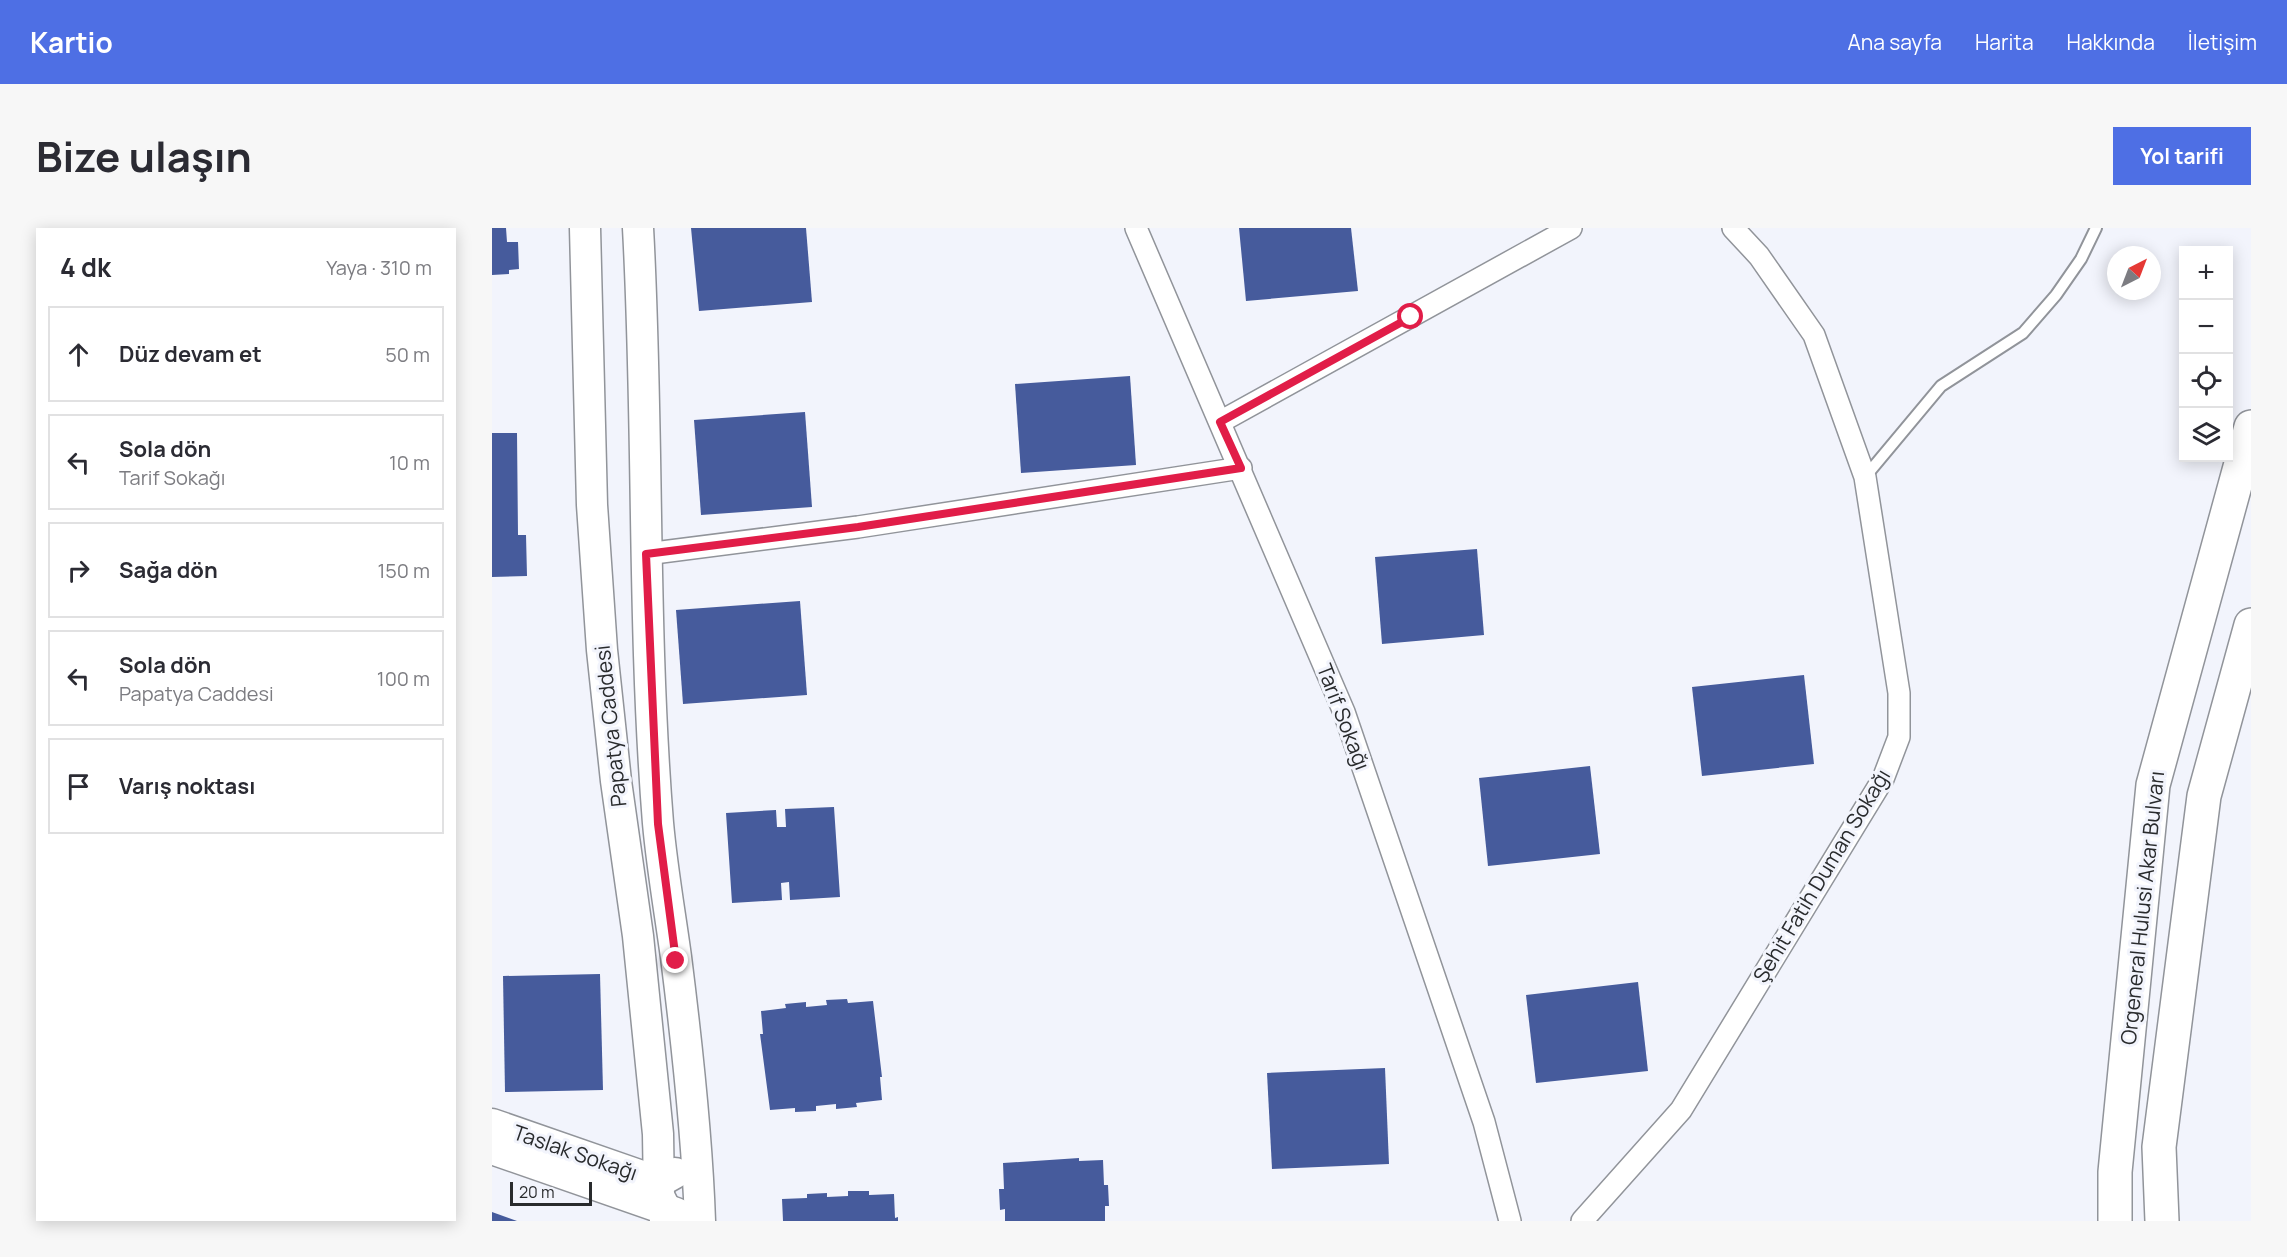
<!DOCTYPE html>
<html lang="tr">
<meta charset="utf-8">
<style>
:root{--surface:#fff;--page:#f7f7f7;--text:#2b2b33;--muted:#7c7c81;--line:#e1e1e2;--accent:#4e6fe4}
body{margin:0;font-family:Manrope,sans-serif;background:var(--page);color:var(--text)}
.controls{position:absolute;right:18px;top:18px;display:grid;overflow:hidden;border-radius:0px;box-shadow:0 3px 15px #0003}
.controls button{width:54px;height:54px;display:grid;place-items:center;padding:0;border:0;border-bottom:2px solid var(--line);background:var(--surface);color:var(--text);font:30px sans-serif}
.compass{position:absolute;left:1615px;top:18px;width:54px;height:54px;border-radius:50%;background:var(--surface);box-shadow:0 3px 15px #0003;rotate:42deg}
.scale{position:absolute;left:18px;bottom:15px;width:82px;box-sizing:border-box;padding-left:6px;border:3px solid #292b2d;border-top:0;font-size:16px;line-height:21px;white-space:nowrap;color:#292b2d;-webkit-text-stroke:4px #f2f4fc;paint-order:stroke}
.stop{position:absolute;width:18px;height:18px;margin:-14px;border:4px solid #e11d48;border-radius:50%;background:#fff}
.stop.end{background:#e11d48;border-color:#fff;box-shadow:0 2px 6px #0008}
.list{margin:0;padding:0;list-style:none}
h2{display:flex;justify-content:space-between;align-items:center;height:78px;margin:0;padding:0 24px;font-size:26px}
h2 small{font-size:20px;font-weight:400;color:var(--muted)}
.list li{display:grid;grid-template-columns:39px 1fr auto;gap:18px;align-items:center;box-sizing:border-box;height:96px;margin:0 12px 12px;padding:0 12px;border:2px solid var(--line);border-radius:0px}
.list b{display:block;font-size:22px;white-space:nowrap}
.list p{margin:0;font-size:20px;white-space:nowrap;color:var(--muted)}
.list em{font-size:20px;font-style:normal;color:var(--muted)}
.icon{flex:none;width:33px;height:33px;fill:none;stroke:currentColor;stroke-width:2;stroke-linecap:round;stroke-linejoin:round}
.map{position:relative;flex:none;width:1759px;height:993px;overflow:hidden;border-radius:0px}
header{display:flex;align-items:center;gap:36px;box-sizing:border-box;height:84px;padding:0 30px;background:var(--accent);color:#fff}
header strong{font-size:28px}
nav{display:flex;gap:33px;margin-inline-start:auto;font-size:21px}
.intro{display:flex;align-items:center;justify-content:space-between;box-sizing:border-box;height:144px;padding:0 36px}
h1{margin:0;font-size:42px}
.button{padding:15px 27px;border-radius:0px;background:var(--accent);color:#fff;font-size:21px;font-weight:700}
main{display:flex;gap:36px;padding:0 36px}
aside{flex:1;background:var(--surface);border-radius:0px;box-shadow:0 3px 15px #0003}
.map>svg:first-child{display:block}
</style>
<header>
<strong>Kartio</strong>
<nav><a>Ana sayfa</a><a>Harita</a><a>Hakkında</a><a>İletişim</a></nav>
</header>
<div class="intro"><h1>Bize ulaşın</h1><a class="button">Yol tarifi</a></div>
<main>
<aside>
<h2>4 dk<small>Yaya · 310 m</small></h2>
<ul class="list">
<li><svg class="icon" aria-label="ahead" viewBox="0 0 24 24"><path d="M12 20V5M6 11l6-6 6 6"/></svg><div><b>Düz devam et</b></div><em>50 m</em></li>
<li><svg class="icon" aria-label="left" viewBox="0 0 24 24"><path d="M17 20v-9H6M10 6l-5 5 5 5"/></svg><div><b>Sola dön</b><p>Tarif Sokağı</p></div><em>10 m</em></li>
<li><svg class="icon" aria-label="right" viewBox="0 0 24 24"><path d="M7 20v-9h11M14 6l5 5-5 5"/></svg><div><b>Sağa dön</b></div><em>150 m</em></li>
<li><svg class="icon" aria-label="left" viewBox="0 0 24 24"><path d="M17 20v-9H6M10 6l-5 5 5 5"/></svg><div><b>Sola dön</b><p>Papatya Caddesi</p></div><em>100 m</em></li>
<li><svg class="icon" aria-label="arrive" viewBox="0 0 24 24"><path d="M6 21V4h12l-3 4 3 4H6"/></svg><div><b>Varış noktası</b></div></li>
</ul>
</aside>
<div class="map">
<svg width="1759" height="993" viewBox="0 0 1759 993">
<rect width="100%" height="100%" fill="#f2f4fc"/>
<g fill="#465b9c">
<polygon points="0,0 14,0 15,14 26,14 27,41 17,42 17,46 0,47"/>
<polygon points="199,0 314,0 320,74 207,83"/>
<polygon points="747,0 859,0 866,63 754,73"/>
<polygon points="638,148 644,237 529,245 523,156"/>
<polygon points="313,184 320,279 209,287 202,192"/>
<polygon points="0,205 25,205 26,307 34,307 35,348 0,349"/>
<polygon points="985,321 992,407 890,416 883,329"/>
<polygon points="308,373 315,467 191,476 184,382"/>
<polygon points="1312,447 1322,536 1210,548 1200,459"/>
<polygon points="1098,538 1108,626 996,638 987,550"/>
<polygon points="342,579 348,669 298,672 297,654 289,655 290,672 240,675 234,585 284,582 285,599 294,599 293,581"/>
<polygon points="108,746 111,862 13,864 11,748"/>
<polygon points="1146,754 1156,843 1044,855 1034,767"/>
<polygon points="355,771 356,775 381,773 390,849 388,849 390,872 364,875 365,879 344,881 344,876 324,878 324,883 303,884 303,880 278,882 268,806 271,806 269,783 294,780 293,776 314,774 314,779 335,777 334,772"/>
<polygon points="893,840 897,936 780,941 775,845"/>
<polygon points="587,930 587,933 611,932 612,957 616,957 617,978 613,978 613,993 513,993 513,981 508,982 507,961 512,961 511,935"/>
<polygon points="356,963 377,963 377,967 402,966 403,990 406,989 406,993 291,993 290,971 315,970 315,966 335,965 335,969 356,968"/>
<polygon points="0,984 25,993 0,993"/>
</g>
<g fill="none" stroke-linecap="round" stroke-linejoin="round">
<g stroke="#91949a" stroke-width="14">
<polyline id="lane" points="1373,249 1449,158 1531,105 1564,67 1589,31 1604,0"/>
</g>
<g stroke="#91949a" stroke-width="24">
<g id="street">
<polyline points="644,0 852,484 992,894 1018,993"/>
<polyline points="728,194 1079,0"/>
<polyline points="154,326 366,299 749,240"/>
<polyline points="1090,993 1189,882 1391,551 1407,509 1407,465 1373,249 1322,107 1267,28 1241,0"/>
</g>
</g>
<g stroke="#91949a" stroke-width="33">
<g id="secondary">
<polyline points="93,0 100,277 110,422 124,553 146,708 166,906 167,968 173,980 173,993"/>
<path d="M146,0C157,198 150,397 166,595C170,640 178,685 184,729C195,816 205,905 208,993"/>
<polyline points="0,896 167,954 183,945"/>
<polyline points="0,921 184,985"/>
</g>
</g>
<g stroke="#91949a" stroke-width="36">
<g id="primary">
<polyline points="1623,993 1623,944 1661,557 1759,199"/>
<polyline points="1670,993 1667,919 1712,568 1759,397"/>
</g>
</g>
<use href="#lane" stroke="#fff" stroke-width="10"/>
<use href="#street" stroke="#fff" stroke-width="21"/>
<use href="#secondary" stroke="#fff" stroke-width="30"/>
<use href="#primary" stroke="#fff" stroke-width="33"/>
</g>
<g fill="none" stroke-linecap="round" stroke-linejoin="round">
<polyline stroke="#e11d48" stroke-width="8" points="184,733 166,596 154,326 366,299 749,240 728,194 919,89"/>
</g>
<g text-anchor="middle" stroke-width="6" stroke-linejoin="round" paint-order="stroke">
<g font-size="21" fill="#292b2d" stroke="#f2f4fc">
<text transform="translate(851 489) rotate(69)" y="7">Tarif Sokağı</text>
<text transform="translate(119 498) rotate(-96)" y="7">Papatya Caddesi</text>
<text transform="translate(1330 648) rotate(-59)" y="7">Şehit Fatih Duman Sokağı</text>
<text transform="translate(1651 680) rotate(-84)" y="7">Orgeneral Hulusi Akar Bulvarı</text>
<text transform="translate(83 925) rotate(19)" y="7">Taslak Sokağı</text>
</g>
</g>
</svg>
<div class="controls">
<button>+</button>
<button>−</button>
<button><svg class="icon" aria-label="locate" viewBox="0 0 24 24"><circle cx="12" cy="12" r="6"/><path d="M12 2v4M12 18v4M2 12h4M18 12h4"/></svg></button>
<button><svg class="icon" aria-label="layers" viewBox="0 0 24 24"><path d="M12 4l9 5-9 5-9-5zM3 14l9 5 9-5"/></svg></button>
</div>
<svg class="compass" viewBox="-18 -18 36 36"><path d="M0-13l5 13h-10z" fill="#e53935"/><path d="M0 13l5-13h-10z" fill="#7c7c81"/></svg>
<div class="scale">20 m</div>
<div class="stop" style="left:919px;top:89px"></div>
<div class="stop end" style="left:184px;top:733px"></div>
</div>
</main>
